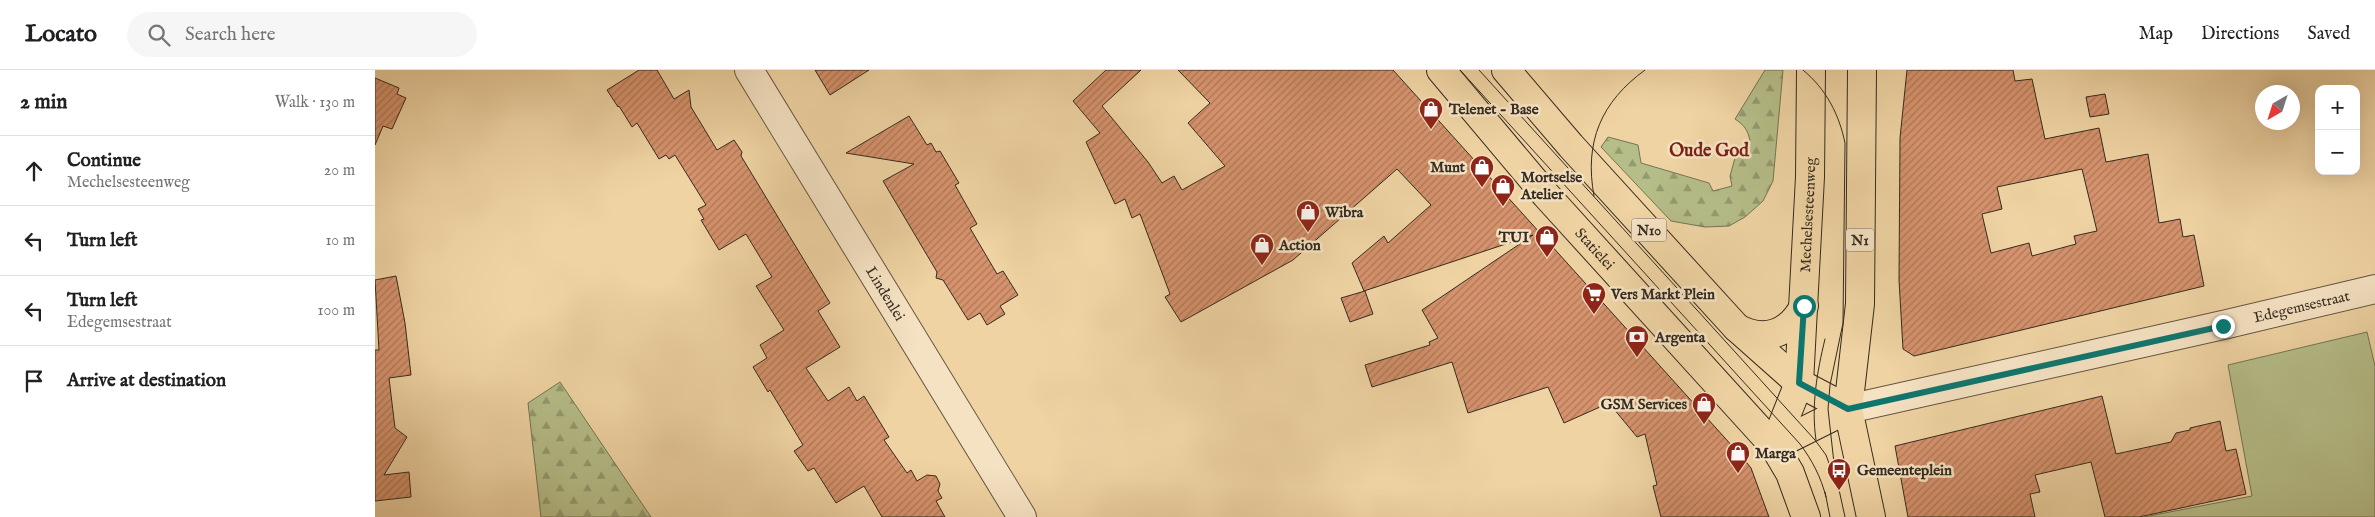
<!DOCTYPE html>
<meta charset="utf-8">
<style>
:root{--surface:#fff;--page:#f6f6f6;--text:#202124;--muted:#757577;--line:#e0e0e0}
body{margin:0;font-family:"IM FELL English",serif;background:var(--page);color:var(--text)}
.controls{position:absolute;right:15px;top:15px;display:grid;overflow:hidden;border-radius:10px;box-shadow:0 5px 20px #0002}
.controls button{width:45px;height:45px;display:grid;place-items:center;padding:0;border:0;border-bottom:1px solid var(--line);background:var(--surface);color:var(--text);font:25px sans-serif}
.compass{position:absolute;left:1880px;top:15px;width:45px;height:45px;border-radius:50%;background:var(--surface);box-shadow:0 5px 20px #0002;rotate:219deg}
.stop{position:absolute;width:15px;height:15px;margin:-11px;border:4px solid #0f766e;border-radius:50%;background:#fff}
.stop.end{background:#0f766e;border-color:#fff;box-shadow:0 1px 5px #0008}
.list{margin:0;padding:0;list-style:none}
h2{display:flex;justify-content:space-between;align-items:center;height:65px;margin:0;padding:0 20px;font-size:21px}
h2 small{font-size:16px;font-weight:400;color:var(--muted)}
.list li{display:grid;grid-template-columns:32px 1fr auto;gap:15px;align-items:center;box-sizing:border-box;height:70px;padding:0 20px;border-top:1px solid var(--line)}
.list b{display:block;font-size:19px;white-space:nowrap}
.list p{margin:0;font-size:16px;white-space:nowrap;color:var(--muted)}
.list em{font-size:16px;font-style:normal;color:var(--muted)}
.icon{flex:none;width:28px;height:28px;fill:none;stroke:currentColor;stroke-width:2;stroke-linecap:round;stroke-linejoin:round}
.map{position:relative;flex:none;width:2000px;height:447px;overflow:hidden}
header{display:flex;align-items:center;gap:30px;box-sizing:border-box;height:70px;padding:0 25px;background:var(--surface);border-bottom:1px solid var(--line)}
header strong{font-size:24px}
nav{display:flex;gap:28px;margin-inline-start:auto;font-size:18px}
.search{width:350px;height:45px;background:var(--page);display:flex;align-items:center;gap:12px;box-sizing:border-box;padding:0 18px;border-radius:28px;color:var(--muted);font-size:19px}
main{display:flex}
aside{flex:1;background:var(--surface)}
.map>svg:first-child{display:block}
</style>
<header>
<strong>Locato</strong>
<div class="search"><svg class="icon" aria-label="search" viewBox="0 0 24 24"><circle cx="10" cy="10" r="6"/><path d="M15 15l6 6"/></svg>Search here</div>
<nav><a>Map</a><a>Directions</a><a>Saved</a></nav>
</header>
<main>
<aside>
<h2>2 min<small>Walk · 130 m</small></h2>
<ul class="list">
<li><svg class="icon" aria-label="ahead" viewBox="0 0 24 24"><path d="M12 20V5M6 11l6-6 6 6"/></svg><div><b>Continue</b><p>Mechelsesteenweg</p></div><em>20 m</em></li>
<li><svg class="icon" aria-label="left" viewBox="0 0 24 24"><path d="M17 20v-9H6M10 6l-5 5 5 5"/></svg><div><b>Turn left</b></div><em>10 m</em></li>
<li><svg class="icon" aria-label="left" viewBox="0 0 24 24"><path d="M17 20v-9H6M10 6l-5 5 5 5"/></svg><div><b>Turn left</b><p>Edegemsestraat</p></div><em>100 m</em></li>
<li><svg class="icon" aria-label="arrive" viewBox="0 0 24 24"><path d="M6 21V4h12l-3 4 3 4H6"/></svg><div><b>Arrive at destination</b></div></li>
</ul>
</aside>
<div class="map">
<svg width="2000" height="447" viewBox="0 0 2000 447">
<defs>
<pattern id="forest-firs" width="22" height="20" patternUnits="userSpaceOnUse" patternTransform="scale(1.25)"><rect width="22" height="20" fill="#b5bd88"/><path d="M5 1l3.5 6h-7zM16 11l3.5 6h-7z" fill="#949a6f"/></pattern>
<pattern id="building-hatch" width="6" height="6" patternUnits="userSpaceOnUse" patternTransform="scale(1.25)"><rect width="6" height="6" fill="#d5926c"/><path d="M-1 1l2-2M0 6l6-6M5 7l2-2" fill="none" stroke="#ae7758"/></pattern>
</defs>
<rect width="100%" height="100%" fill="#efd3a3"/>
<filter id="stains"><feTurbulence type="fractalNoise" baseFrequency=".004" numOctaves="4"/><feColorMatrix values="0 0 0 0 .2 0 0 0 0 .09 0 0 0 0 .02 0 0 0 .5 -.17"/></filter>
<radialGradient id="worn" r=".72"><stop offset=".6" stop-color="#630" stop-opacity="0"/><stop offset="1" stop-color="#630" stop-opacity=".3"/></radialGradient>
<g fill="url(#forest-firs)" stroke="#747454">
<path d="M1390,0H1408L1398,111L1388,131L1370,147L1354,156L1330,157L1296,151L1226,77L1233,67L1263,75L1266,93L1334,113L1338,121L1357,116L1355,106L1362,81L1370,78L1375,71C1373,60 1369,55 1360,49Z"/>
<polygon points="185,312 276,447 166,447 153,333"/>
</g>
<polygon fill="#b5bd88" stroke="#747454" points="1992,262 2000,296 2000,447 1769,447 1877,426 1853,295"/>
<g fill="url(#building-hatch)" stroke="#342b20" fill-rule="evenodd">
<polygon points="264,0 282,0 299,29 314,20 316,37 342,80 359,70 367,82 366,86 455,233 443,241 465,277 431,298 453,331 474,317 482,331 489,326 514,367 509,370 532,403 536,400 542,411 552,405 561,406 565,414 563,421 567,428 561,431 570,447 507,447 489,416 461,433 439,398 433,401 419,381 428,375 395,320 393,322 378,297 392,288 385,275 409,260 381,216 397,207 371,164 344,180 326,150 329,149 323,139 331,135 300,85 294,89 291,85 284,89 262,53 257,57 244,36 243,37 232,20"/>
<polygon points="440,0 494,0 455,25"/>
<polygon points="731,0 766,0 727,36 773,92 787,113 799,106 807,120 850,96 813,53 835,33 803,0 1018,0 1368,388 1376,398 1394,447 1286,447 1278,416 1282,415 1270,364 1262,367 1234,333 1189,353 1173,317 1093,343 1077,292 997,317 990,295 1055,275 1054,272 1063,268 1047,240 1158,165 989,221 977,193 1009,166 1013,173 1056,135 1022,99 918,190 806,252 790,227 795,224 765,144 757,148 750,129 740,134 711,72 725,63 698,31"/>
<path d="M1532,0H1638L1640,11L1657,9L1670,69L1724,58L1731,92L1773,84L1784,153L1805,149L1808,167L1819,165L1829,216L1539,286L1528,279L1524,210L1525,68ZM1707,99L1722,161L1699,166L1701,174L1657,186L1654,173L1616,183L1607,144L1627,139L1622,117Z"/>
<polygon points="0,8 24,18 22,24 31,28 17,59 8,56 0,75"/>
<polygon points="1730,24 1734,44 1715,47 1711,27"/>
<polygon points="534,46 552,75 556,73 561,82 565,81 584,113 580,115 602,154 595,158 622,204 628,201 643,225 625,236 630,244 612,255 605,243 593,250 568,210 561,208 562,202 508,111 539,94 471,83"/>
<polygon points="21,206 30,253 36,305 14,308 20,358 32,367 9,405 34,402 36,427 0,431 0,280 4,280 0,210"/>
<polygon points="990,221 998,244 975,252 966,228"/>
<polygon points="1727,326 1741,384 1796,372 1801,363 1815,360 1815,358 1845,351 1851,381 1861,379 1871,424 1764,447 1730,447 1716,392 1660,405 1665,422 1655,424 1660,447 1533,447 1520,376"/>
</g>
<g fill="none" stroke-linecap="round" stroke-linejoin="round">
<g stroke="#635541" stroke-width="30">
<g id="minor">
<path id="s1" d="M374,0L647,447"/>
</g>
</g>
<g stroke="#635541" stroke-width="30">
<g id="tertiary">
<path id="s2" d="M1473,339L1848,255L2000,219"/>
</g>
</g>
<g stroke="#342b20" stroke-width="30">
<g id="primary">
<path id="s3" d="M1066,0L1171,125L1399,376L1415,403L1431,447"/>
<polyline points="1131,0 1196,76 1361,257 1424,313 1473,339"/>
<polyline points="1487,0 1485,234 1473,339 1496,447"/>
<path d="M1362,258C1389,273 1415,264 1429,236"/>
<path id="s4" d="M1399,376L1424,313L1435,107L1436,0"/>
<polyline points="1399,376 1473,339"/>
</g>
</g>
<use href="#minor" stroke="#f5e2c3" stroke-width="28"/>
<use href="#tertiary" stroke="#f5e2c3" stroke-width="28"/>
<use href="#primary" stroke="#efd3a3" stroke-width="28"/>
<g stroke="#342b20" stroke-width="1">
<path d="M1085,0L1425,374C1437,390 1446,407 1451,427"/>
<polyline points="1104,0 1440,370 1451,385 1464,421"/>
<path d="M1428,0C1451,19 1464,44 1470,73L1468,253L1455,315L1453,339L1459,393"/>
<path d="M1219,126C1209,72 1226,32 1270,0"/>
<path d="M1441,370C1436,336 1442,302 1450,269"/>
<polyline points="1463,415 1470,447"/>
<polyline points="1450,422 1455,447"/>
</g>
</g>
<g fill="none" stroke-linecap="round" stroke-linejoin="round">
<polyline stroke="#0f766e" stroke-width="6" points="1429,236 1424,313 1473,339 1848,256"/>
</g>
<defs>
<g id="shop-pin" transform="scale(1.25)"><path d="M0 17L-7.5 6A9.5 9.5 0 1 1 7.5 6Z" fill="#8f2418" stroke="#f5e2c3"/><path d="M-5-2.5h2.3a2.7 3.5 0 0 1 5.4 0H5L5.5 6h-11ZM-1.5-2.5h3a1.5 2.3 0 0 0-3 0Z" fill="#fff"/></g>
<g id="supermarket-pin" transform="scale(1.25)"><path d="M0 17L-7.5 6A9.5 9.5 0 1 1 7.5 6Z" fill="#8f2418" stroke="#f5e2c3"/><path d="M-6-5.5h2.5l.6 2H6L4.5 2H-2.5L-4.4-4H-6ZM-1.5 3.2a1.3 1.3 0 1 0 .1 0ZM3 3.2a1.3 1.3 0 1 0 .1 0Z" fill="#fff"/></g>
<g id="bank-pin" transform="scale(1.25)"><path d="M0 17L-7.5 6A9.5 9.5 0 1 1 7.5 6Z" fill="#8f2418" stroke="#f5e2c3"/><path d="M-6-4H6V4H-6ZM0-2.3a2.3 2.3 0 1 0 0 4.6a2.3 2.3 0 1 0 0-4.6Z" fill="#fff"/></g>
<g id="bus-pin" transform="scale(1.25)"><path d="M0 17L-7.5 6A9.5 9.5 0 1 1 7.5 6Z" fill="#8f2418" stroke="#f5e2c3"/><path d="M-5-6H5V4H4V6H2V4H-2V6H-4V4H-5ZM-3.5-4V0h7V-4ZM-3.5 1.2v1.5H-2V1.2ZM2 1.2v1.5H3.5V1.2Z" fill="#fff"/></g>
</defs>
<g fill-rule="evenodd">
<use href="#shop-pin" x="1056" y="39"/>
<use href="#shop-pin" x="1107" y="97"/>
<use href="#shop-pin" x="1128" y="116"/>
<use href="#shop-pin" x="933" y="142"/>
<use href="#shop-pin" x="1172" y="167"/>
<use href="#shop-pin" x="887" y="175"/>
<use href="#supermarket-pin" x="1219" y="224"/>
<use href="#bank-pin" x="1262" y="267"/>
<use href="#shop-pin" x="1329" y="334"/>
<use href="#shop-pin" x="1363" y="383"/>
<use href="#bus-pin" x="1464" y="400"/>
</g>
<g text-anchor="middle" stroke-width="5" stroke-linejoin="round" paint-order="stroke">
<g fill="#f5e2c3" stroke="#6e6251" stroke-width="1">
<rect x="1256.5" y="148.5" width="35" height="23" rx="4"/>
<rect x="1471" y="158.5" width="28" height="23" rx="4"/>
</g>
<g font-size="14" font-weight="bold" fill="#342b20">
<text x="1274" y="165">N10</text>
<text x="1485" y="175">N1</text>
</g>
<g font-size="15" font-weight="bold" fill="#342b20" stroke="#f5e2c3" text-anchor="start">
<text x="1074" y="44">Telenet - Base</text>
<text x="1090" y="102" text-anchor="end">Munt</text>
<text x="1146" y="112">Mortselse<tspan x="1146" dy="17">Atelier</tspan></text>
<text x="950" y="147">Wibra</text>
<text x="1154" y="172" text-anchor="end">TUI</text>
<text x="904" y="180">Action</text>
<text x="1236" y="229">Vers Markt Plein</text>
<text x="1280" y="272">Argenta</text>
<text x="1312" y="339" text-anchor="end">GSM Services</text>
<text x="1380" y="388">Marga</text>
<text x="1482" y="405">Gemeenteplein</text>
</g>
<g font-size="15" fill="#342b20" stroke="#f5e2c3">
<text dy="5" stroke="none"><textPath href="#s4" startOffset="236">Mechelsesteenweg</textPath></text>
<text dy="5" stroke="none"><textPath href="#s3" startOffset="236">Statielei</textPath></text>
<text dy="5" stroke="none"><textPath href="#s1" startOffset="262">Lindenlei</textPath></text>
<text dy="5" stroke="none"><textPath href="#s2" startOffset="465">Edegemsestraat</textPath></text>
</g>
<g font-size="18" font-weight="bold" fill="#7a1f14" stroke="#f5e2c3">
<text x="1334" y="86">Oude God</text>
</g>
</g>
<rect width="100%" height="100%" filter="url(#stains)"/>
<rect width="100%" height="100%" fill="url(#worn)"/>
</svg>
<div class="controls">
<button>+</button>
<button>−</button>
</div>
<svg class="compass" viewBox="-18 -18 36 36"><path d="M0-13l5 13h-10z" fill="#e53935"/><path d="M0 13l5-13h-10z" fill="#757577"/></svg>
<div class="stop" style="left:1429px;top:236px"></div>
<div class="stop end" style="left:1848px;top:256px"></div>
</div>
</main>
